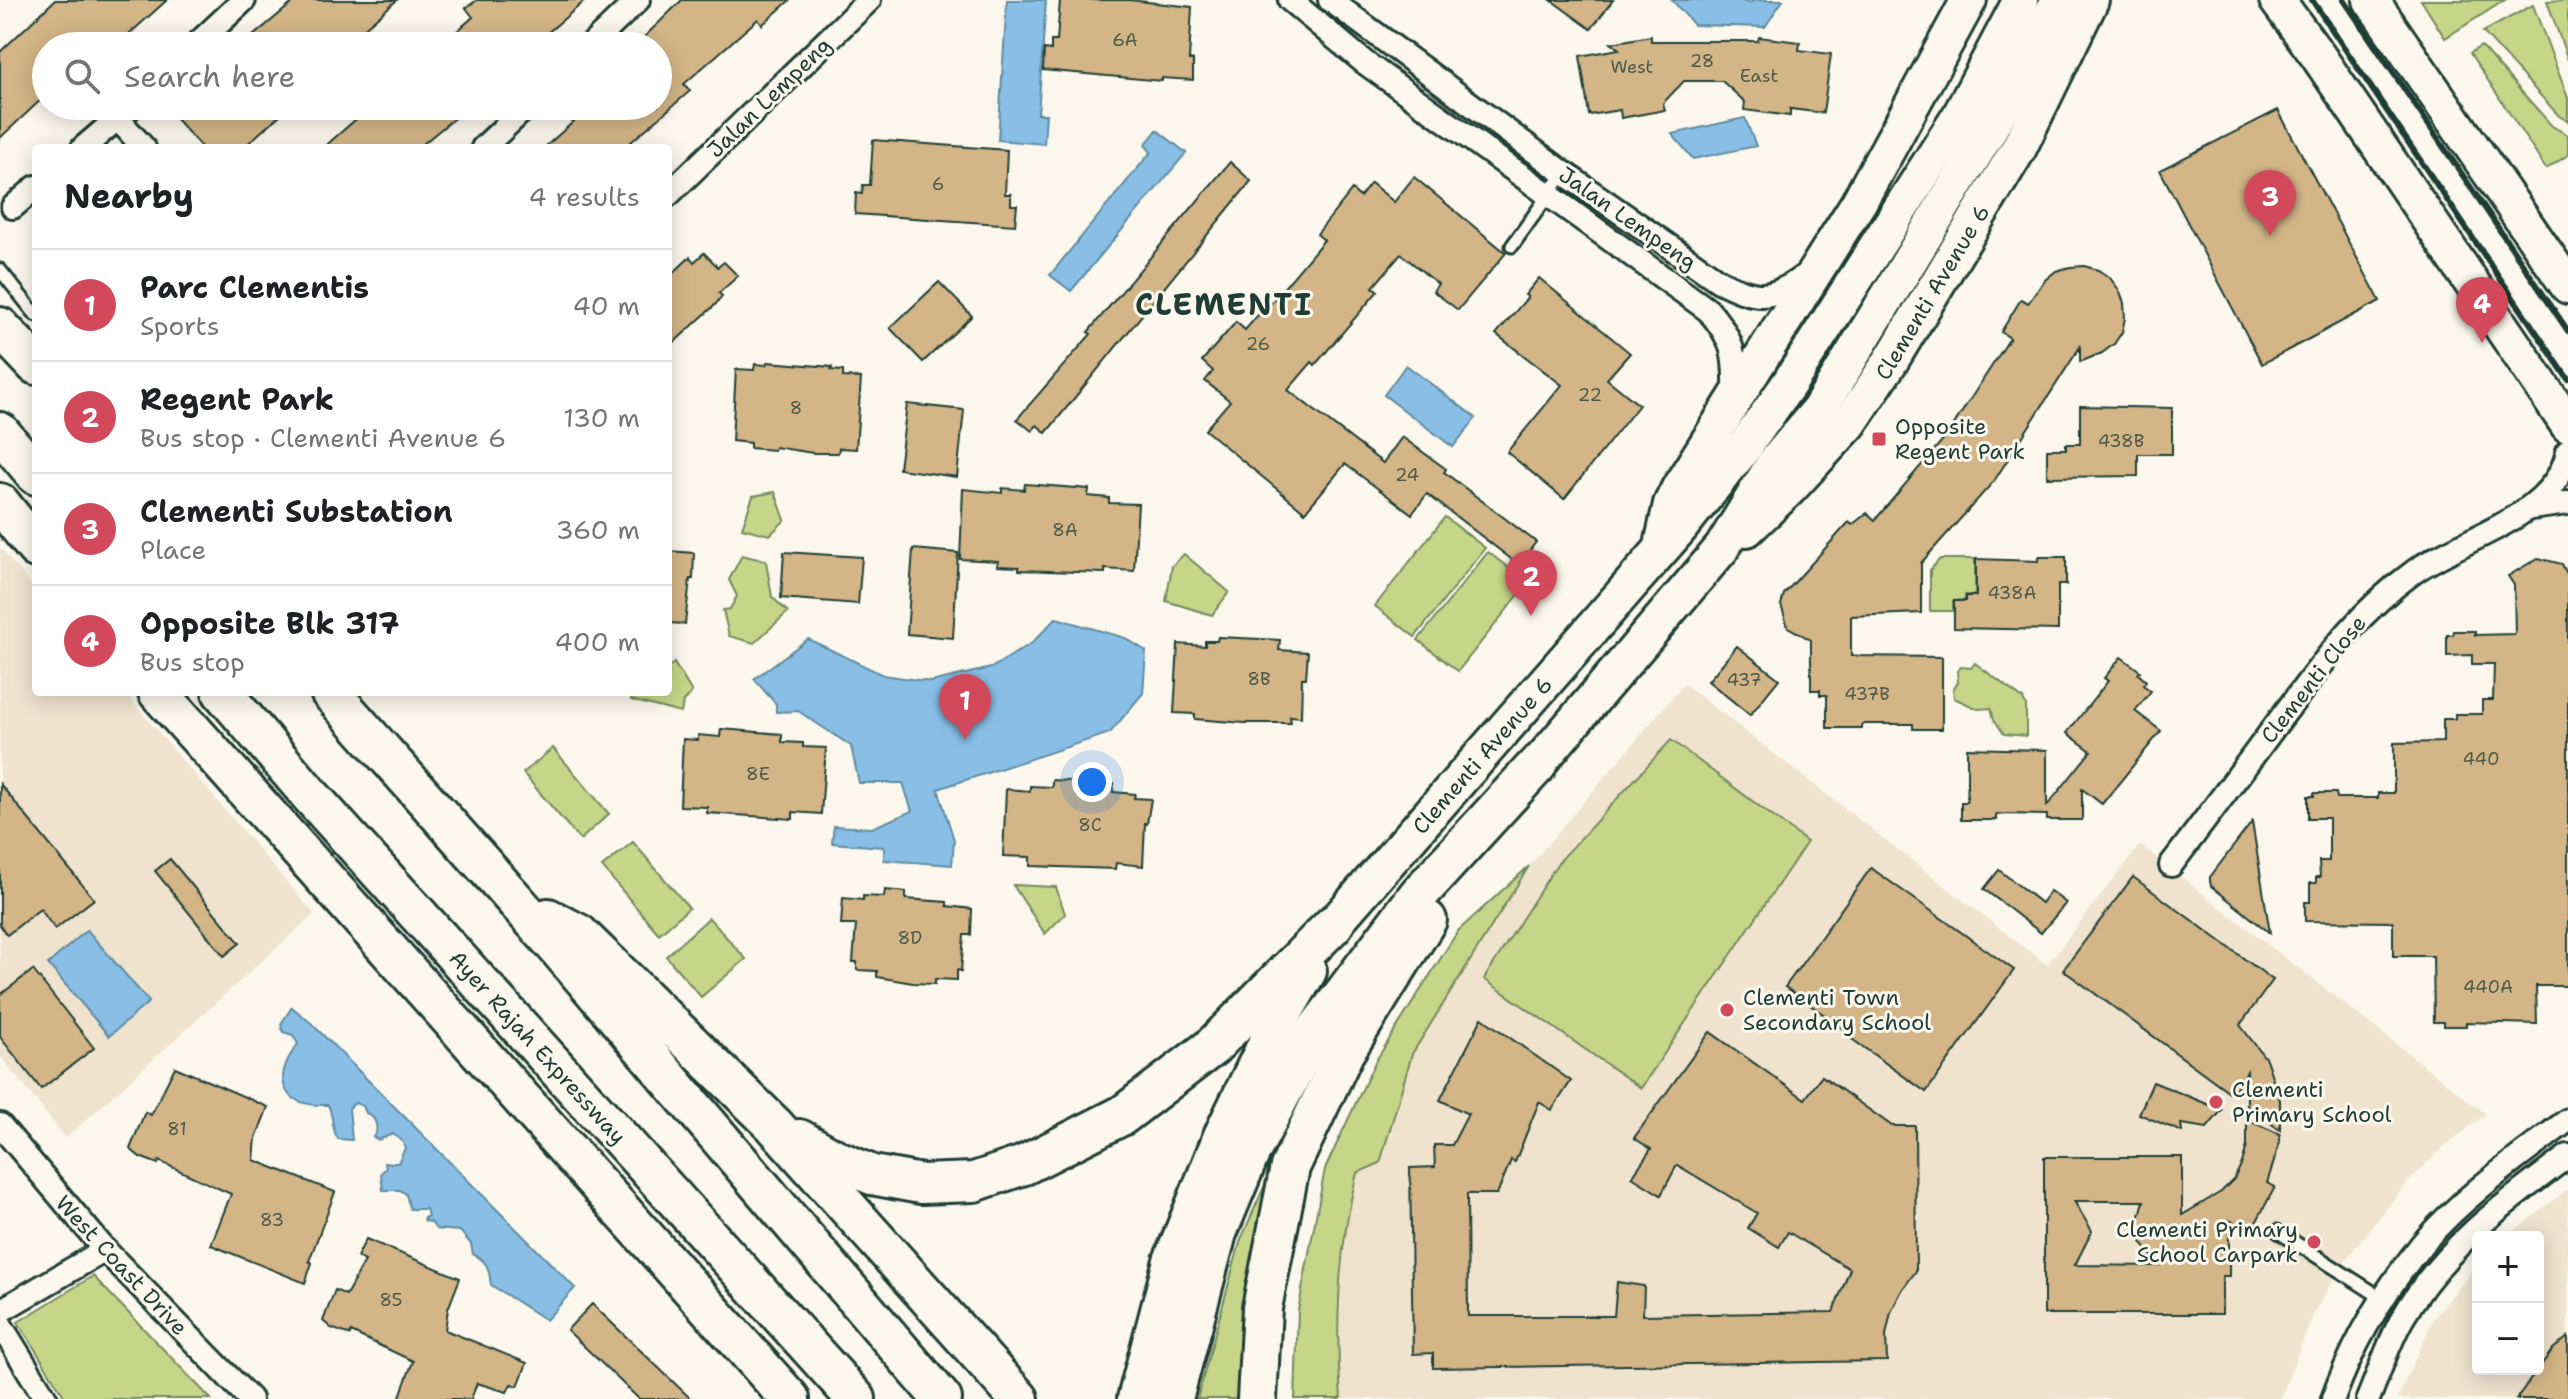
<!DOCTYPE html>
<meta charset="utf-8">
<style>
:root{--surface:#fff;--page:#f2f2f2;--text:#202124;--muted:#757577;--line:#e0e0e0;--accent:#d1495b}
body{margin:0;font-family:"Shantell Sans",sans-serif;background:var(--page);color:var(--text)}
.controls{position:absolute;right:24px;bottom:24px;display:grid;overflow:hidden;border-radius:8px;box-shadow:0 4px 20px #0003}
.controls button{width:72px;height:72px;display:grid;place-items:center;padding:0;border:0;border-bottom:2px solid var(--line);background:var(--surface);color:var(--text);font:40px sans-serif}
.you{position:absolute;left:1092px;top:782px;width:28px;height:28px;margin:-20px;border:6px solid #fff;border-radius:50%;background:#1a73e8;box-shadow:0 0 0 12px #1a73e833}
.badge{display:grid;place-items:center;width:52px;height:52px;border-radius:50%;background:var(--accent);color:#fff;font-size:26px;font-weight:700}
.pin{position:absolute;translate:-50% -66px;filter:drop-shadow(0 2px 4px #0008)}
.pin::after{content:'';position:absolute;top:42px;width:28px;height:24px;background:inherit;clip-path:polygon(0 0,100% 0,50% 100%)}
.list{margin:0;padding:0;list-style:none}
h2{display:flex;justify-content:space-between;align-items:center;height:104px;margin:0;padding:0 32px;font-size:34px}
h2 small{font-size:26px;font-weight:400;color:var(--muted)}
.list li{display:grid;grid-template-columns:52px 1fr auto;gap:24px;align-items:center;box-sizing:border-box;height:112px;padding:0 32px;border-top:2px solid var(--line)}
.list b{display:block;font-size:30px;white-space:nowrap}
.list p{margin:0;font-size:26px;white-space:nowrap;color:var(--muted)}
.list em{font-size:26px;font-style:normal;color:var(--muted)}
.icon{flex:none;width:44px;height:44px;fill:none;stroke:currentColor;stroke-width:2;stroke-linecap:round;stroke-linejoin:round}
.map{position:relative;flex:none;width:2568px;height:1399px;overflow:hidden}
.search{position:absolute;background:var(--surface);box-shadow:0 4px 20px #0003;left:32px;top:32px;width:640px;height:88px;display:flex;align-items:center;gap:20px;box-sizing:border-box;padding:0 28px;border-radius:44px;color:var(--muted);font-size:30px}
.panel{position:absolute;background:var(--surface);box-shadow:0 4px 20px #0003;left:32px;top:144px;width:640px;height:552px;border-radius:8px}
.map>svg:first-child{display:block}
</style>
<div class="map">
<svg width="2568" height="1399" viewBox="0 0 2568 1399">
<rect width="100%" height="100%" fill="#fbf7ec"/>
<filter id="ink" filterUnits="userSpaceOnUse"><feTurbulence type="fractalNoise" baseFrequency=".0125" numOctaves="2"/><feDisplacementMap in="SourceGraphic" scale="16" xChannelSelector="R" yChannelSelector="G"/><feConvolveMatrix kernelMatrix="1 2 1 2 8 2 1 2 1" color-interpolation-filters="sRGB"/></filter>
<g filter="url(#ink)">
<g fill="#efe3ce">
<polygon points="0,548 36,590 36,692 124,692 314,914 66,1138 0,1056"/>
<polygon points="1684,684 2047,965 2140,845 2486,1114 2446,1145 2404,1186 2341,1266 2314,1313 2280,1399 1341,1399 1339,1307 1349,1201 1357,1173 1380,1163 1412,1054 1529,866"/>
<polygon points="2568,1189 2568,1399 2397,1399 2434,1318 2478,1264 2478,1369 2538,1369 2538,1237 2506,1237"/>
</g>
<g fill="#c7d589" stroke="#73895e" stroke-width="2">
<polygon points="2421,0 2505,0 2445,38"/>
<polygon points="2568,0 2568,60 2547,1"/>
<polygon points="2533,5 2568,98 2568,121 2559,116 2483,32"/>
<polygon points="2481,46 2552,126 2568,135 2568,155 2546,169 2470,53"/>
<polygon points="775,492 785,520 770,535 742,528 753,496"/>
<polygon points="1445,517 1485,548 1415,637 1375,606"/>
<polygon points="1488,552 1528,583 1458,671 1418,640"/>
<polygon points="1184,554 1229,592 1212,615 1166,601 1172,566"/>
<polygon points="742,555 766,561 772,597 788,612 754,643 729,636 723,610 730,609 737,596 729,580"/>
<polygon points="1940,559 1975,559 1975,595 1965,595 1965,600 1953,601 1953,611 1930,611 1930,570"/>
<polygon points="674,663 692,692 683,702 681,713 631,700 634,692 668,692 668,667"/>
<polygon points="1975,663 2023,699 2026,706 2026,736 2004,734 1994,719 1991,708 1978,709 1954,698 1953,689 1958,683 1957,671 1961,667 1971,668"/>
<polygon points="1671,740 1807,842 1641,1088 1484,979 1557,864"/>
<polygon points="553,748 609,814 580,840 523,773"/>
<polygon points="633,842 689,908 659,934 602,867"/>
<path d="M1529,866L1412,1054L1380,1163L1357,1173C1339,1245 1335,1325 1341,1399H1295L1298,1311L1325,1169L1375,1062L1458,931Z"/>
<polygon points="1013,885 1056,887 1065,914 1045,934"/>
<polygon points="709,918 746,959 701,997 666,956"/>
<polygon points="1275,1162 1239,1399 1197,1399 1241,1239"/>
<polygon points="93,1276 211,1399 66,1399 18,1322"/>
</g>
<g fill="#89bfe7" stroke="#5f8b9f" stroke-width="2">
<polygon points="1007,0 1046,0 1038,114 1046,114 1044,144 998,140"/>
<polygon points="1672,0 1737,0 1749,3 1755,0 1783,0 1765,27 1694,25"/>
<polygon points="1745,118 1756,146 1693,159 1672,134"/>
<polygon points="1157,130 1186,153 1071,291 1050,275 1151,152 1145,145"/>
<polygon points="1406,365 1476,418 1453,447 1384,395"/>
<polygon points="1056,618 1125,638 1146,651 1143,693 1110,733 938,789 954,840 952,865 884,860 884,847 832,843 834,826 872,828 912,811 903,783 859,783 851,746 798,711 776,712 776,704 754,679 808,639 883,675 931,682 991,668 1032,643"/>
<polygon points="87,930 149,1002 109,1036 48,964"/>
<path d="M292,1007L312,1024L575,1288L546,1320L491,1285C489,1269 488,1261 473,1254L471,1244L460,1231L436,1229L431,1222L425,1221L424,1218L428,1216L426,1209H410L406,1194L400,1190H383L381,1173L386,1168L385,1163H398L405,1148L403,1142L393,1134L378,1140L373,1137L376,1133C378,1124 374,1116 366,1113L363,1106L355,1103L349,1108L352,1140L338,1139C331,1129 334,1116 328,1105C281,1107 271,1079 298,1044L293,1035L283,1032L281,1024Z"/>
</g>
<g fill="#d3b587" stroke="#1f3d34" stroke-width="2" fill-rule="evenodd">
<polygon points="55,0 167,0 116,46 46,46 46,95 0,138 0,52"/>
<polygon points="296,0 397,0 344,46 241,46"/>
<polygon points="477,0 586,0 532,46 440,46 473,17 466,8"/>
<polygon points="682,0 790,0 762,25 758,19 684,84 690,91 624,148 544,148 591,106 658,106 658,46 635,46"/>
<polygon points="1060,0 1129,0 1192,7 1189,60 1193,60 1193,80 1162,78 1162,81 1043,70 1044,49 1051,50 1051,41 1057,41"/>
<polygon points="1551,0 1613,0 1591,29"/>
<polygon points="1651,36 1651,41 1758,41 1759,37 1800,42 1799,50 1831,54 1823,113 1790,109 1790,116 1744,110 1745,102 1722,81 1684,81 1663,103 1665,110 1621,118 1620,110 1589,115 1580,56 1619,49 1611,43"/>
<polygon points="191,106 290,106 243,148 202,148 176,119"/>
<polygon points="371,106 469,106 418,148 323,148"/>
<polygon points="2278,110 2380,301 2262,364 2160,170"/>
<polygon points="873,140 1007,150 1005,194 1011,194 1011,205 1017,205 1015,225 855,214 856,193 862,194 863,185 870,185"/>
<polygon points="1230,162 1251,181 1046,433 1037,425 1032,431 1017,419 1091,334 1088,332"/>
<polygon points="1414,177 1506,253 1458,310 1433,291 1438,284 1401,254 1373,287 1378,291 1315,365 1312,362 1288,390 1383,463 1402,437 1446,469 1444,472 1536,542 1519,565 1427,494 1412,514 1345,464 1305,512 1205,430 1230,401 1205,381 1213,371 1202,361 1236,322 1245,330 1265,307 1267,308 1324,240 1317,234 1352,190 1360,197 1371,183 1394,202"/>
<polygon points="704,253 718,267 724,262 738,276 719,293 722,296 715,305 668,348 668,278 690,257 694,262"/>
<polygon points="2084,266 2098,270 2110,278 2119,290 2124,303 2125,318 2122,332 2114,344 2102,353 2080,362 2080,347 1994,481 1921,563 1921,613 1851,616 1851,656 1942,657 1942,729 1913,729 1913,724 1862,724 1862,728 1827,728 1827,695 1820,695 1820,690 1811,690 1811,640 1788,627 1781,605 1784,594 1849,522 1852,525 1867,513 1875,520 1947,435 2010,338 2001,332 2021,299 2028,303 2045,280 2056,271 2070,267"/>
<polygon points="1539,278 1630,353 1607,379 1639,405 1564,499 1507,452 1562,385 1496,334 1528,297 1525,295"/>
<polygon points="939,282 972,316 923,362 890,328"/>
<polygon points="767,362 832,367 831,370 843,371 843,377 861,378 856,449 839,448 838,453 813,453 775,447 774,450 750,448 750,443 732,441 736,369 754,370 755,364 766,365"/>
<polygon points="907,404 964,410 957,477 899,469"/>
<polygon points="2080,406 2172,408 2172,454 2138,454 2138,476 2047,477 2047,449 2066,449 2066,444 2080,444"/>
<polygon points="1025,484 1089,489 1088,496 1109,498 1109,503 1138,504 1134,571 1105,569 1105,573 1019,570 1019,567 997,566 998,561 960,559 963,489 1002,493 1002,488 1024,490"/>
<polygon points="913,549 958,553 953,638 907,634"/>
<polygon points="668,551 694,553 693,579 690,579 685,624 668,623"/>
<polygon points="784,552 862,557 858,604 781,598"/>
<polygon points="2038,557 2066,557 2066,585 2058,585 2058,630 1954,628 1954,601 1966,601 1966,596 1976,596 1976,559 2038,561"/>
<polygon points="2538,558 2562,564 2568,576 2568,986 2536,986 2537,1024 2466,1022 2466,1026 2444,1026 2444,1022 2434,1022 2433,956 2393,956 2393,922 2305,921 2305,902 2310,902 2310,883 2316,883 2316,877 2320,877 2319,861 2329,861 2329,818 2308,818 2308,796 2314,796 2314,793 2336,793 2337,798 2378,798 2378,793 2394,793 2394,743 2443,742 2443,719 2455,719 2455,714 2482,714 2482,700 2493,700 2494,664 2472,664 2472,655 2447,656 2447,635 2453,635 2454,631 2475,631 2475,635 2515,634 2514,585 2508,576"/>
<polygon points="1218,637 1280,640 1279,650 1308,652 1306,678 1302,678 1301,717 1290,716 1291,723 1245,723 1195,719 1195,714 1174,713 1178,644 1205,646 1205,641 1217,641"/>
<polygon points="1737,646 1779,679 1750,715 1708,681"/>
<polygon points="2121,657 2140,671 2138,674 2146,681 2143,685 2151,691 2135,711 2161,731 2102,804 2082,789 2082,820 2047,820 2047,815 2008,814 1996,815 1996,820 1961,820 1961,802 1967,802 1967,748 2047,750 2047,806 2091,751 2067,733 2108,681 2104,678"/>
<polygon points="721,729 782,734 782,742 803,743 803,747 826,748 821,814 793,812 793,819 707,813 707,807 680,806 683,739 698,740 698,735 720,737"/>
<polygon points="1052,780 1114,784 1113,792 1135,794 1134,798 1151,799 1147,824 1145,823 1143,866 1116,863 1115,869 1030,866 1030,857 1003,856 1006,789 1030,791 1030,786 1052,787"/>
<polygon points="0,784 94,899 55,929 40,909 7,935 0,925"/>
<polygon points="2252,822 2270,933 2211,886 2210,881 2210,877"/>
<polygon points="170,859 240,943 224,956 155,871"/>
<polygon points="1871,868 2014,970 1926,1092 1849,1037 1851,1034 1785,987"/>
<polygon points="1999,870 2041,903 2050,891 2066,903 2041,933 1984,889"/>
<polygon points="2133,877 2273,980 2240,1025 2266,1059 2280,1100 2280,1130 2247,1106 2247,1071 2232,1094 2063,970"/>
<polygon points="885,890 906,892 906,899 947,902 947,906 972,909 971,935 964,935 961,971 957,970 957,980 935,979 935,984 913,983 877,977 877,971 857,970 857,962 853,962 856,925 841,925 843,898 863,900 863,896 884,897"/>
<polygon points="33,970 94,1048 41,1089 0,1037 0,995"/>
<polygon points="1482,1018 1571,1081 1552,1110 1539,1102 1515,1162 1511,1160 1497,1194 1467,1194 1468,1316 1614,1316 1617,1282 1644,1286 1643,1315 1833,1312 1850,1269 1788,1232 1779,1247 1748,1228 1757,1213 1677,1165 1661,1195 1632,1177 1651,1149 1634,1138 1710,1032 1805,1099 1822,1076 1892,1126 1915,1126 1916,1271 1902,1290 1891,1312 1886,1335 1887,1361 1433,1368 1433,1353 1413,1354 1410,1168 1435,1167 1434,1145 1452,1145 1468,1114 1440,1100"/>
<polygon points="175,1067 268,1107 256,1138 254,1160 335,1192 309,1261 312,1263 305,1283 211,1245 231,1194 159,1161 158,1164 140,1157 130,1149 145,1112 151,1115"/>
<polygon points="2153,1082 2222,1110 2207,1128 2181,1124 2182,1132 2139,1114"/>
<path d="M2247,1120L2280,1134V1142L2267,1183L2275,1187L2251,1232L2229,1220V1276H2222V1314H2044V1157H2182V1215L2221,1192L2234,1179L2242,1163L2247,1146ZM2074,1201H2144L2135,1233L2158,1266L2075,1265L2092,1231Z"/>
<polygon points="366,1239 460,1278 448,1309 445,1330 527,1363 518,1386 511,1384 507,1392 477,1383 471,1399 399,1399 413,1361 351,1332 350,1335 331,1328 323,1321 335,1290 346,1295 365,1261 357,1257"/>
<polygon points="592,1304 691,1399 639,1399 567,1330"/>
<polygon points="2568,1337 2568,1399 2516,1399 2553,1349"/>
</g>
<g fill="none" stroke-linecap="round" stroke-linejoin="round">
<g stroke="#1f3d34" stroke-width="17">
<g id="lane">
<polyline points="1512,246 1564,173"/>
<polyline points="0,270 36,315"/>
<polyline points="2277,1231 2382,1298"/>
</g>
</g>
<g stroke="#1f3d34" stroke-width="28">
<g id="street">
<path d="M1290,0L1364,62L1708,310C1734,340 1736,355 1735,394"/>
<path d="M1330,0L1564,173L1719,281C1755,299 1770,302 1804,276"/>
<polyline points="195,46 244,0"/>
<polyline points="590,46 638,0"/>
<polyline points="118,119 144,148"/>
<polyline points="83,148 132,106"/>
<polyline points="483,148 527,106"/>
<polyline points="668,195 869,0"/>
<polyline points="13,207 36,187"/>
<polyline points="2531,508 2568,503"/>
<path d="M2171,865C2208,816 2245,767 2281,718C2323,663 2354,616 2411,574C2460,537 2555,519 2568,451"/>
<polyline points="0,1125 105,1250 250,1399"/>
<polyline points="0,1311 105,1250"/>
<polyline points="0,1324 46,1399"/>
<path d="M2333,1399C2353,1343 2385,1290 2422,1244C2463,1196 2518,1158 2568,1120"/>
<path d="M2368,1399C2379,1373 2388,1344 2402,1319C2442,1249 2504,1203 2568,1156"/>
</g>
</g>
<g stroke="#1f3d34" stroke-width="40">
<g id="primary">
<polyline points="2277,0 2318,56 2568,425"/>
<polyline points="2371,0 2568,286"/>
<polyline points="1747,529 1790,488 1849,424 1892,359 2019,148 2091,0"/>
<polyline points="1663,541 1671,504 1679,488 1859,202 1969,0"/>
<polyline points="1537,765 1722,548 1773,465 1818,411 1987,134 2059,0"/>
<polyline points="1334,924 1680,528 1740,453 1788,385 1959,117 2021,0"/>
</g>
</g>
<g stroke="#1f3d34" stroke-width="44">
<g id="highway">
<polyline points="0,327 36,365"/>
<polyline points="0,432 36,475"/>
<polyline points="0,503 36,548"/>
<polyline points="158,692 790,1399"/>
<polyline points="222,692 309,794 856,1399"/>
<polyline points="330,692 555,945 942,1399"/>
<polyline points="548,918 579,934 774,1125 1019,1399"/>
<polyline points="799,1139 837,1160 872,1175 921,1184 974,1182 1024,1165 1123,1115 1212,1047 1334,924"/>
<polyline points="1137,1399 1173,1261 1223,1136 1282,1014 1307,971"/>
<polyline points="1173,1399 1217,1233 1251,1151 1312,1036 1419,894 1537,765"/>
<polyline points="1257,1399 1262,1308 1290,1167 1344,1053 1427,920"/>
</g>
</g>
<use href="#lane" stroke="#fbf7ec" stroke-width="11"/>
<use href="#street" stroke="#fbf7ec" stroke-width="22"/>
<use href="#primary" stroke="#fbf7ec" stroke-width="34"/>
<use href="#highway" stroke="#fbf7ec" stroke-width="38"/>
<g stroke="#1f3d34" stroke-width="6">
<polyline points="2312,0 2568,379"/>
<polyline points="2344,0 2568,331"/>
</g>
</g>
</g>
<g fill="#d1495b" stroke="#fbf7ec" stroke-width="3">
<rect x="1871" y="431" width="16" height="16" rx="4"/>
<circle cx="1727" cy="1010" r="8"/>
<circle cx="2216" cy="1102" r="8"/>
<circle cx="2314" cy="1242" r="8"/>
</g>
<g text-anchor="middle" stroke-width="6" stroke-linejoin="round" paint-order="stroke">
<g font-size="18" fill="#4c5b49">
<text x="1125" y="46">6A</text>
<text x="1702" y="67">28</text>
<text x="1632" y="73">West</text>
<text x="1759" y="82">East</text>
<text x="938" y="190">6</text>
<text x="1258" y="350">26</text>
<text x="1590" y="401">22</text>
<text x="796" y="414">8</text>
<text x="2121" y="447">438B</text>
<text x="1407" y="481">24</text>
<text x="1065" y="536">8A</text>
<text x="2012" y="599">438A</text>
<text x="1259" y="685">8B</text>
<text x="1744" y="686">437</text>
<text x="1867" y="700">437B</text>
<text x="2481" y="765">440</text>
<text x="758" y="780">8E</text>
<text x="1090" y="831">8C</text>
<text x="910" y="944">8D</text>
<text x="2488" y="993">440A</text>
<text x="177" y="1135">81</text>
<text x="272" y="1226">83</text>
<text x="391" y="1306">85</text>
</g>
<g font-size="22" fill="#1f3d34" stroke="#fbf7ec">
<text transform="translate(769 97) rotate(-44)" y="8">Jalan Lempeng</text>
<text transform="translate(1628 218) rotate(35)" y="8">Jalan Lempeng</text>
<text transform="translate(1932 292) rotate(-59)" y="8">Clementi Avenue 6</text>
<text transform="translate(2313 679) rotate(-52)" y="8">Clementi Close</text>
<text transform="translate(1482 755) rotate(-49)" y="8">Clementi Avenue 6</text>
<text transform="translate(538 1047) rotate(48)" y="8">Ayer Rajah Expressway</text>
<text transform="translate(122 1265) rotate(47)" y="8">West Coast Drive</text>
</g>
<g font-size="22" fill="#1f3d34" stroke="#fbf7ec" text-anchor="start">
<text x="1895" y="434">Opposite<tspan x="1895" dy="25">Regent Park</tspan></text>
<text x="1743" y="1005">Clementi Town<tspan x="1743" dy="25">Secondary School</tspan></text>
<text x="2232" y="1097">Clementi<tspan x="2232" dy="25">Primary School</tspan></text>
<text x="2298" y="1237" text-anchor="end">Clementi Primary<tspan x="2298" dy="25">School Carpark</tspan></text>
</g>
<g font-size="30" font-weight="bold" letter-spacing="2" fill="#1f3d34" stroke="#fbf7ec">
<text x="1224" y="315">CLEMENTI</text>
</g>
</g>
</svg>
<div class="controls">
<button>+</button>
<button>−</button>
</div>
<div class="you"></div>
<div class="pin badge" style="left:965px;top:740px">1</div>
<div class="pin badge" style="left:1531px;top:616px">2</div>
<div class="pin badge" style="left:2270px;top:236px">3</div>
<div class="pin badge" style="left:2482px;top:343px">4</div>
<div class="search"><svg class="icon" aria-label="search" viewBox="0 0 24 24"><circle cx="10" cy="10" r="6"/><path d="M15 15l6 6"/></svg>Search here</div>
<section class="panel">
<h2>Nearby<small>4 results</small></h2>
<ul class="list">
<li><span class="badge">1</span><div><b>Parc Clementis</b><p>Sports</p></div><em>40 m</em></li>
<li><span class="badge">2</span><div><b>Regent Park</b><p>Bus stop · Clementi Avenue 6</p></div><em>130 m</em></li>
<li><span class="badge">3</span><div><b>Clementi Substation</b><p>Place</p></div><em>360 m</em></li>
<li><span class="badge">4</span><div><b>Opposite Blk 317</b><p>Bus stop</p></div><em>400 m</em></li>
</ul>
</section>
</div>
